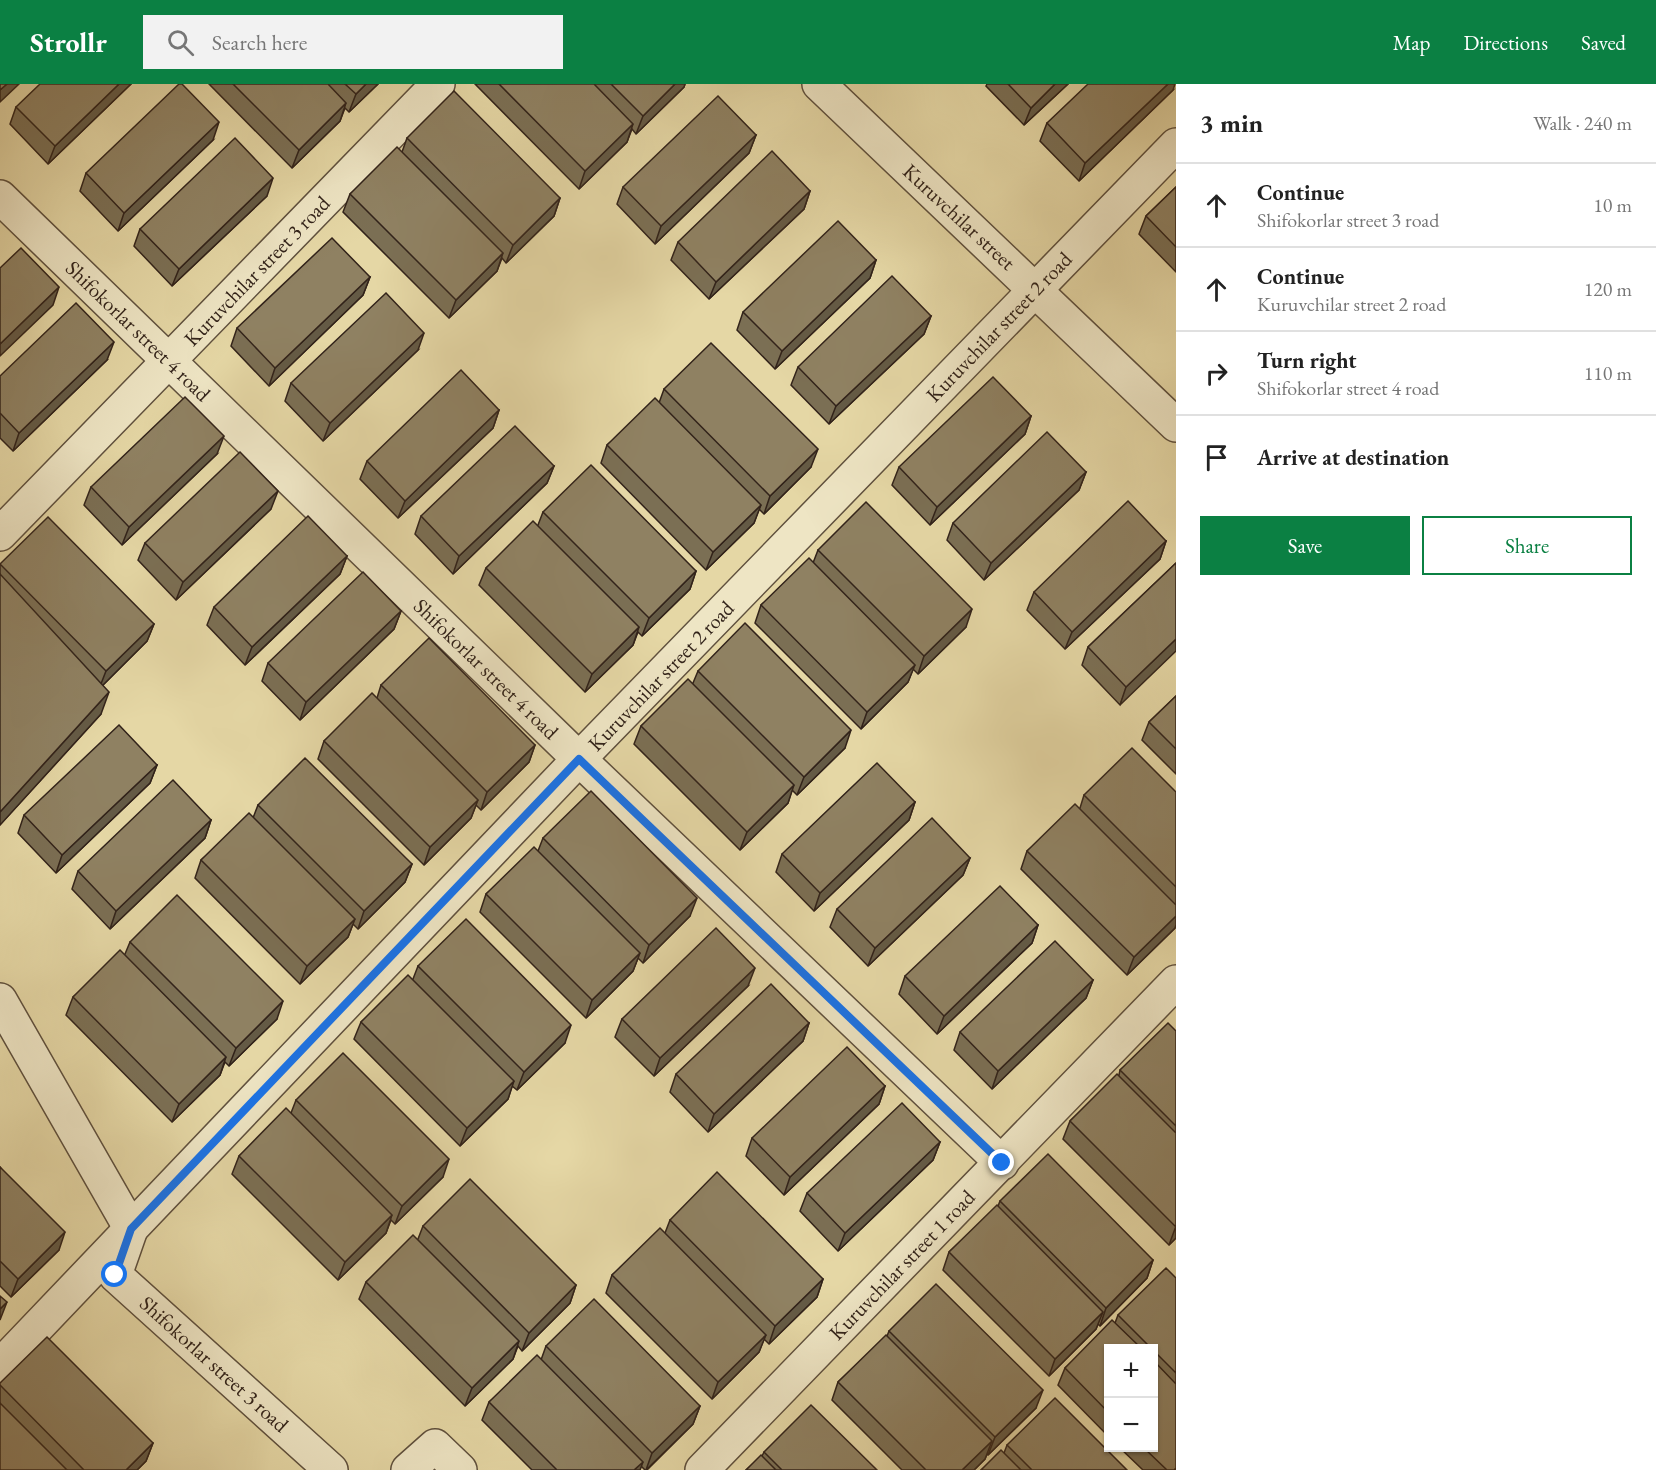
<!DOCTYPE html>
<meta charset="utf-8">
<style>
:root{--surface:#fff;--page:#f2f2f2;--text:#222;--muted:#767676;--line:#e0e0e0;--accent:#0b8043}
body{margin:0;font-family:"EB Garamond",serif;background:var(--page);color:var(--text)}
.controls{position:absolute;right:18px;bottom:18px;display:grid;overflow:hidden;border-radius:0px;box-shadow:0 2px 4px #0004}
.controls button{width:54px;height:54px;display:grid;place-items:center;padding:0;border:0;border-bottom:2px solid var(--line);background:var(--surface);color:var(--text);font:30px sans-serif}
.stop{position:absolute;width:18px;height:18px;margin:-14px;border:4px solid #1a73e8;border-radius:50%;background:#fff}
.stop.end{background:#1a73e8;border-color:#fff;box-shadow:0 2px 6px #0008}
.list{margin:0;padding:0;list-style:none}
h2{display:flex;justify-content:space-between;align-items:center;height:78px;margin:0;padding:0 24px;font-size:26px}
h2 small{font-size:20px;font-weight:400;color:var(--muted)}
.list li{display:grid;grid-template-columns:39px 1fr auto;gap:18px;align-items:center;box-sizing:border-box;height:84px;padding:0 24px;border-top:2px solid var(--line)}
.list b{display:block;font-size:22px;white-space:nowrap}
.list p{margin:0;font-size:20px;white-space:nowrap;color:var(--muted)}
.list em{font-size:20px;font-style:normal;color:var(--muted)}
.actions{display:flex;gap:12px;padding:18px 24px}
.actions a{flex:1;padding:14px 0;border:2px solid var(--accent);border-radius:0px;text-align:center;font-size:21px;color:var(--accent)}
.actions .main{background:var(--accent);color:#fff}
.icon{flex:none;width:33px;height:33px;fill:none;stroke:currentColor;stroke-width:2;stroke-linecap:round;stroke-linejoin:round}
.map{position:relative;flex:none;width:1176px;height:1386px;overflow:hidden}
header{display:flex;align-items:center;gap:36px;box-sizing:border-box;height:84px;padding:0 30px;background:var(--accent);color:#fff}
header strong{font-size:28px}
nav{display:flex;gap:33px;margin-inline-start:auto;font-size:21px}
.search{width:420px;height:54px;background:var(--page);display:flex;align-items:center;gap:15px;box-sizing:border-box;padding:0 21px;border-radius:0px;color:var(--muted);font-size:22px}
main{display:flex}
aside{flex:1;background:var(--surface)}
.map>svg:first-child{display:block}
</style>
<header>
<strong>Strollr</strong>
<div class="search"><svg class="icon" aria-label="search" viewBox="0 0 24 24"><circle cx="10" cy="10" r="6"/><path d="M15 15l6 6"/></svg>Search here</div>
<nav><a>Map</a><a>Directions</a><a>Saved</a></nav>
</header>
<main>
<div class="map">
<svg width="1176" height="1386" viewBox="0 0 1176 1386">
<rect width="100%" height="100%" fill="#e5d7a5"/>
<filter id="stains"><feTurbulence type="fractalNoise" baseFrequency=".00333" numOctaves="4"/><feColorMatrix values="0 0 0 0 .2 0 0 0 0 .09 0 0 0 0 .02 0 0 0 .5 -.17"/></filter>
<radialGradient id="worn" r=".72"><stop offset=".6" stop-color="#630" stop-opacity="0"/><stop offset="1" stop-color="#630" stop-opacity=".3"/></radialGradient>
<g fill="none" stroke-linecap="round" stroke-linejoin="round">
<g stroke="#5f503d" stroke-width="36">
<g id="minor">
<polyline points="819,0 1176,341"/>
<polyline points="0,113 579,675 1002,1079"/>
<polyline points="0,450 438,0"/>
<polyline points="0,916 131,1145 115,1191 331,1386"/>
<polyline points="0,1282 579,675 1176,61"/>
<polyline points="408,1386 435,1362 460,1386"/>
<polyline points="702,1386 1176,898"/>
</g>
</g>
<use href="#minor" stroke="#eee5c4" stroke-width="33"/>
</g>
<g fill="#7b6f54" stroke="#32231a" stroke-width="1.5">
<polygon points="131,0 48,80 10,40 16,23"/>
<polygon points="209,0 378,0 349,28 345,24 340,37 292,84"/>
<polygon points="475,0 685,0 684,3 636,50 632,45 627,58 579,105"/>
<polygon points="987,0 1068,0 1024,41 986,2"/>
<polygon points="1173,6 1079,97 1040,57 1047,39"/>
<polygon points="756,51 749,69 655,160 617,120 623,103"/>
<polygon points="407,54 560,114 554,132 506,179 502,174 497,187 449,234 343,128 350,110 402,68"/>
<polygon points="213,56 118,147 80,107 86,89"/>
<polygon points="1176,103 1176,188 1139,150 1146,132"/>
<polygon points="810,107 804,125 709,215 671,176 678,158"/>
<polygon points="267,112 172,202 134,162 140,145"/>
<polygon points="876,176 870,194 775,285 737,246 743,228"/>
<polygon points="370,193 363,211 269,302 231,262 237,244"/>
<polygon points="931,232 924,250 829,340 791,301 798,283"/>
<polygon points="418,266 323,357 285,317 291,299"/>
<polygon points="107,276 13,367 0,354 0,292"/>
<polygon points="664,305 811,383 764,430 759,425 754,439 706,486 601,379 607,361 659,319"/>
<polygon points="499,326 493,344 398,434 360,395 367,377"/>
<polygon points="1031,332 1025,350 930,441 892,401 899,383"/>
<polygon points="217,370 122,461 84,421 91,403"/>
<polygon points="554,382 547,399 453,490 415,450 421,432"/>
<polygon points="1086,388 1079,406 984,496 947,456 953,439"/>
<polygon points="271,425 176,516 138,476 145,459"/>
<polygon points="543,428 696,487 690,505 642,552 638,548 633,561 585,608 479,501 486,484 538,441"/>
<polygon points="1166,457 1160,475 1065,565 1027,526 1034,508"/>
<polygon points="818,466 966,543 918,590 913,585 908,598 861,645 755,539 761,521 813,479"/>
<polygon points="347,472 340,490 245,581 207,541 214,523"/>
<polygon points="1176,479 1120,621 1082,581 1088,563"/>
<polygon points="0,480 154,540 147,557 103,601 101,630 0,741"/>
<polygon points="401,527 394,545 300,636 262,597 268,579"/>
<polygon points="698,587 845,664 797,711 792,706 788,719 740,766 634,660 641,642 693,599"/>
<polygon points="381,601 535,661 529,678 481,726 476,721 471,734 424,781 318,675 324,657 377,614"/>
<polygon points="1176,612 1176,690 1142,656 1149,638"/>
<polygon points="157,681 150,699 56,789 18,749 24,731"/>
<polygon points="1176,708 1176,841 1175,844 1127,891 1021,785 1027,767 1080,724 1084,711"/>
<polygon points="915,718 909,736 814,827 776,788 782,770"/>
<polygon points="258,721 412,780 405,798 358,845 353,840 348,853 300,900 195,794 201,776 253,734"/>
<polygon points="211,736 205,754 110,845 72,805 78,787"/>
<polygon points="543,754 690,832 643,879 638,874 633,887 586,934 480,828 486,810 538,767"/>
<polygon points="970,774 963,791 868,882 830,843 837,825"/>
<polygon points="1038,841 1032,859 937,950 899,910 905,892"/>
<polygon points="130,858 277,935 229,982 225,978 220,991 172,1038 66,931 73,913 125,870"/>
<polygon points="418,882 565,959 517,1006 512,1002 508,1015 460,1062 354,955 361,938 413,895"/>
<polygon points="1093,896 1086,914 992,1005 954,966 960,948"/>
<polygon points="748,902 654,992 615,953 622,935"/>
<polygon points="809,939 803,957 708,1048 670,1008 676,990"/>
<polygon points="1176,947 1176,1154 1169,1161 1063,1055 1070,1037 1119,991 1120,986"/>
<polygon points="885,1002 879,1020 784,1111 746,1072 752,1054"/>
<polygon points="296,1016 443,1093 395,1140 391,1136 386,1149 338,1196 232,1090 239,1072 291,1029"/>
<polygon points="940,1058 933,1076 838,1167 800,1127 807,1109"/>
<polygon points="0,1083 59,1166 11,1213 0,1202"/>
<polygon points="1000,1117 1153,1176 1147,1194 1100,1242 1098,1240 1096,1245 1049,1292 943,1186 949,1168 998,1122"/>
<polygon points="670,1136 823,1195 817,1213 769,1260 764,1255 759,1268 712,1315 606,1209 612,1191 665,1149"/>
<polygon points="423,1142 576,1201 570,1219 522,1267 518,1262 513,1275 465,1322 359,1215 366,1198 418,1155"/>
<polygon points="1176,1194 1176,1386 1143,1386 1120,1364 1154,1364 1154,1264 1108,1264 1108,1352 1058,1301 1065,1284 1115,1239 1118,1231"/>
<polygon points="889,1247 1036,1324 988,1371 987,1370 985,1375 974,1386 902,1386 832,1316 838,1298 887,1252"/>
<polygon points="546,1262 700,1322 693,1340 647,1386 645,1386 641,1382 640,1386 532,1386 482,1336 489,1318 541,1276"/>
<polygon points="0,1299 153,1359 146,1377 137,1386 0,1386"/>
<polygon points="1007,1361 1127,1386 981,1386 1004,1369"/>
<polygon points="764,1368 877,1386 746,1386 762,1372"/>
</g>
<g fill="#645a45" stroke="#32231a" stroke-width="1.5">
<polygon points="7,0 19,0 0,18 0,6"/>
<polygon points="119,0 131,0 48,80 55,62"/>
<polygon points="366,0 378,0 349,28 356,10"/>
<polygon points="675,0 685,0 684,3 636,50 643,32"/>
<polygon points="1055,0 1068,0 1024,41 1031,24"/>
<polygon points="1168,0 1175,0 1173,6 1079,97 1085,79"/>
<polygon points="346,19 340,37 292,84 299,66"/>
<polygon points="219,38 213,56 118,147 124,129"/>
<polygon points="633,40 627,58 579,105 585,87"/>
<polygon points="756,51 749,69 655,160 661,142"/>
<polygon points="273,94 267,112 172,202 179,185"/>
<polygon points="810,107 804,125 709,215 716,198"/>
<polygon points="560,114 554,132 506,179 513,161"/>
<polygon points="503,169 497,187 449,234 456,216"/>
<polygon points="876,176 870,194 775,285 782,267"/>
<polygon points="370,193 363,211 269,302 275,284"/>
<polygon points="59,203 53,221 0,272 0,260"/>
<polygon points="931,232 924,250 829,340 836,322"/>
<polygon points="424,249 418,266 323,357 330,339"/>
<polygon points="114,258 107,276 13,367 19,349"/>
<polygon points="499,326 493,344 398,434 405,417"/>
<polygon points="1031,332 1025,350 930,441 937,423"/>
<polygon points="224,352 217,370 122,461 129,443"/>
<polygon points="818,365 811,383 764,430 770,412"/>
<polygon points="554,382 547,399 453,490 459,472"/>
<polygon points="1086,388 1079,406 984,496 991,479"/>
<polygon points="278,407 271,425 176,516 183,498"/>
<polygon points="761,421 754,439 706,486 713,468"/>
<polygon points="1166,457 1160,475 1065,565 1072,548"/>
<polygon points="347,472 340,490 245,581 252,563"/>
<polygon points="696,487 690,505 642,552 649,534"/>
<polygon points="972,525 966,543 918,590 924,572"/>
<polygon points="401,527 394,545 300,636 306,618"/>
<polygon points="154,540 147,557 99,605 106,587"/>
<polygon points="639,543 633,561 585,608 592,590"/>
<polygon points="1176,555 1176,567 1120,621 1126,603"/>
<polygon points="915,581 908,598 861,645 867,628"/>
<polygon points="109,608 101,630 0,741 0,728"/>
<polygon points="851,646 845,664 797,711 804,693"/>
<polygon points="535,661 529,678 481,726 487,708"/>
<polygon points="157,681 150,699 56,789 62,771"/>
<polygon points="794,701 788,719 740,766 747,748"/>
<polygon points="478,716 471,734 424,781 430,763"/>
<polygon points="915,718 909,736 814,827 820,809"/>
<polygon points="211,736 205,754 110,845 116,827"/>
<polygon points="970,774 963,791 868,882 875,864"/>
<polygon points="412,780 405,798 358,845 364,827"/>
<polygon points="697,814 690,832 643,879 649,861"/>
<polygon points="1176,832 1176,841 1175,844 1127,891 1134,873"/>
<polygon points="355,835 348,853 300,900 307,882"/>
<polygon points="1038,841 1032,859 937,950 944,932"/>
<polygon points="640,869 633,887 586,934 592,916"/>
<polygon points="755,884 748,902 654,992 660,974"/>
<polygon points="1093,896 1086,914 992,1005 998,987"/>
<polygon points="283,917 277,935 229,982 236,964"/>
<polygon points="809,939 803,957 708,1048 714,1030"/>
<polygon points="571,941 565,959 517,1006 524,988"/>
<polygon points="226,973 220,991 172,1038 179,1020"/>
<polygon points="514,997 508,1015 460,1062 467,1044"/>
<polygon points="885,1002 879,1020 784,1111 790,1093"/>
<polygon points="940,1058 933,1076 838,1167 845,1149"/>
<polygon points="449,1075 443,1093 395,1140 402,1122"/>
<polygon points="392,1131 386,1149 338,1196 345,1178"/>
<polygon points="1176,1142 1176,1154 1169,1161"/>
<polygon points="65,1148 59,1166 11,1213 18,1195"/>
<polygon points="1153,1176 1147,1194 1100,1242 1106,1224"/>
<polygon points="823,1195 817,1213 769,1260 775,1242"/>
<polygon points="576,1201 570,1219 522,1267 529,1249"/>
<polygon points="7,1218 0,1236 0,1225"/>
<polygon points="1103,1228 1096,1245 1049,1292 1055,1275"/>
<polygon points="766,1251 759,1268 712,1315 718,1298"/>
<polygon points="519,1257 513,1275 465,1322 472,1304"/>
<polygon points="1043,1306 1036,1324 988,1371 995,1353"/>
<polygon points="700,1322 693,1340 646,1386 652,1369"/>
<polygon points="992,1357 985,1375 974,1386 962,1386"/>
<polygon points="153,1359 146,1377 137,1386 126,1386"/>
<polygon points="643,1378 640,1386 634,1386"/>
</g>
<g fill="#8f8162" stroke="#32231a" stroke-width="1.5">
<polygon points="0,0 7,0 0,6"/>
<polygon points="40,0 119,0 55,62 16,23"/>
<polygon points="179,0 182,0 219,38 124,129 86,89"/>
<polygon points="233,0 328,0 346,19 299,66"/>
<polygon points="345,0 366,0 356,10"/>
<polygon points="499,0 594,0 633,40 585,87"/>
<polygon points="611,0 675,0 643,32"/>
<polygon points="1008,0 1055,0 1031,24"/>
<polygon points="1088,0 1168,0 1085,79 1047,39"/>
<polygon points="454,7 560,114 513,161 407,54"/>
<polygon points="718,12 756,51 661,142 623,103"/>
<polygon points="235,54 273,94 179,185 140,145"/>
<polygon points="397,63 503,169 456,216 350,110"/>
<polygon points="772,67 810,107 716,198 678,158"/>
<polygon points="1176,103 1176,163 1146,132"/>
<polygon points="838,137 876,176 782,267 743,228"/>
<polygon points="332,154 370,193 275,284 237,244"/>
<polygon points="21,164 59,203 0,260 0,184"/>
<polygon points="892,192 931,232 836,322 798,283"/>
<polygon points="386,209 424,249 330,339 291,299"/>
<polygon points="76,219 114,258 19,349 0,329 0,292"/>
<polygon points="711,259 818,365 770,412 664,305"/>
<polygon points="461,286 499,326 405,417 367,377"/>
<polygon points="993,293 1031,332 937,423 899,383"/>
<polygon points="185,313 224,352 129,443 91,403"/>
<polygon points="655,314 761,421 713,468 607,361"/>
<polygon points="515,342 554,382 459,472 421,432"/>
<polygon points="1047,348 1086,388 991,479 953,439"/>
<polygon points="240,368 278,407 183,498 145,459"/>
<polygon points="591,381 696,487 649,534 543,428"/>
<polygon points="1128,417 1166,457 1072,548 1034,508"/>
<polygon points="866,418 972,525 924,572 818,466"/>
<polygon points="308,432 347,472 252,563 214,523"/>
<polygon points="48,433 154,540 106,587 0,480"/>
<polygon points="533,437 639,543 592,590 486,484"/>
<polygon points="809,474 915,581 867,628 761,521"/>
<polygon points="1176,479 1176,555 1126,603 1088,563"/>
<polygon points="363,488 401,527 306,618 268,579"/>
<polygon points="0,490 109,608 0,728"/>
<polygon points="745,539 851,646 804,693 698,587"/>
<polygon points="429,554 535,661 487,708 381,601"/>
<polygon points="688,595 794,701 747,748 641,642"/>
<polygon points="372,609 478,716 430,763 324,657"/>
<polygon points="1176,612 1176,665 1149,638"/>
<polygon points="119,641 157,681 62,771 24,731"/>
<polygon points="1132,664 1176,708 1176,803 1084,711"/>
<polygon points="305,674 412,780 364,827 258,721"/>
<polygon points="877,679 915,718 820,809 782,770"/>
<polygon points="173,696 211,736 116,827 78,787"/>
<polygon points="591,707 697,814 649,861 543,754"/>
<polygon points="1075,720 1176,821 1176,832 1134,873 1027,767"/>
<polygon points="249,729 355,835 307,882 201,776"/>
<polygon points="932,734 970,774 875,864 837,825"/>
<polygon points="534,763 640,869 592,916 486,810"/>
<polygon points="1000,802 1038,841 944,932 905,892"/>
<polygon points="177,811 283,917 236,964 130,858"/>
<polygon points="466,835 571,941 524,988 418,882"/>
<polygon points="716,844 755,884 660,974 622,935"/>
<polygon points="1055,857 1093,896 998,987 960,948"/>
<polygon points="120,866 226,973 179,1020 73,913"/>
<polygon points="408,891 514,997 467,1044 361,938"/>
<polygon points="771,900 809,939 714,1030 676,990"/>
<polygon points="1168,939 1176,947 1176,1042 1120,986"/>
<polygon points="847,963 885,1002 790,1093 752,1054"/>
<polygon points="343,969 449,1075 402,1122 296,1016"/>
<polygon points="1117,990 1176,1049 1176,1143 1070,1037"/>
<polygon points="902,1019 940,1058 845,1149 807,1109"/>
<polygon points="286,1024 392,1131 345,1178 239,1072"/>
<polygon points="1048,1070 1153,1176 1106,1224 1000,1117"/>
<polygon points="0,1083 65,1148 18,1195 0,1177"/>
<polygon points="717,1088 823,1195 775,1242 670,1136"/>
<polygon points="470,1095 576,1201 529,1249 423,1142"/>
<polygon points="997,1121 1103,1228 1055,1275 949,1168"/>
<polygon points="660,1144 766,1251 718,1298 612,1191"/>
<polygon points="413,1151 519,1257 472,1304 366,1198"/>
<polygon points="1166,1184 1176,1194 1176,1289 1154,1267 1154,1264 1151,1264 1118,1231"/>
<polygon points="936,1200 1043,1306 995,1353 889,1247"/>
<polygon points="0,1212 7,1218 0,1225"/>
<polygon points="594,1215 700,1322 652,1369 546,1262"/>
<polygon points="1112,1236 1141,1264 1108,1264 1108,1328 1065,1284"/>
<polygon points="886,1251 992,1357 962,1386 926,1386 838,1298"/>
<polygon points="47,1253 153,1359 126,1386 84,1386 0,1301 0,1299"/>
<polygon points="537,1271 643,1378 634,1386 557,1386 489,1318"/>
<polygon points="1154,1277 1176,1300 1176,1384 1174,1386 1167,1386 1144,1364 1154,1364"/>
<polygon points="1055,1314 1127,1386 1032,1386 1007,1361"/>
<polygon points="0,1319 67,1386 0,1386"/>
<polygon points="811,1321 877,1386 782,1386 764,1368"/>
<polygon points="1001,1366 1021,1386 981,1386"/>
<polygon points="761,1371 776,1386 746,1386"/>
</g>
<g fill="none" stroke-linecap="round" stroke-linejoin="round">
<polyline stroke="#1a73e8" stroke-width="8" points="115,1191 131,1145 579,675 1002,1079"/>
</g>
<g text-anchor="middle" stroke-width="4.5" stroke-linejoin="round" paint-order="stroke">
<g font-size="21" fill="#32231a" stroke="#eee5c4">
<text transform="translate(959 133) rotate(43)" y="7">Kuruvchilar street</text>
<text transform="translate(257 187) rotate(-46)" y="7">Kuruvchilar street 3 road</text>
<text transform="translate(999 243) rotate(-46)" y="7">Kuruvchilar street 2 road</text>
<text transform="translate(138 247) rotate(44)" y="7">Shifokorlar street 4 road</text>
<text transform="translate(486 585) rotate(44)" y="7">Shifokorlar street 4 road</text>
<text transform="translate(661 592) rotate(-46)" y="7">Kuruvchilar street 2 road</text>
<text transform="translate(902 1181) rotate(-46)" y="7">Kuruvchilar street 1 road</text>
<text transform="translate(214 1280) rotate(42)" y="7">Shifokorlar street 3 road</text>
</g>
</g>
<rect width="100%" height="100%" filter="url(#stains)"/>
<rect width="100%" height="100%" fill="url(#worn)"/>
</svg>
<div class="controls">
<button>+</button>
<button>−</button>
</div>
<div class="stop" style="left:115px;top:1191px"></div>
<div class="stop end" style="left:1002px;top:1079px"></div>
</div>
<aside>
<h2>3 min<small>Walk · 240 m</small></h2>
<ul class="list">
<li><svg class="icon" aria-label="ahead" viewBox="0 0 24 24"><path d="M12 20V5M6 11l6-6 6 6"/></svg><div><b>Continue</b><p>Shifokorlar street 3 road</p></div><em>10 m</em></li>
<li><svg class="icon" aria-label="ahead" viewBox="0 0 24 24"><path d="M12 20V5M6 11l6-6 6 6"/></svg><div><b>Continue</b><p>Kuruvchilar street 2 road</p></div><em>120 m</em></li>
<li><svg class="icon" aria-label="right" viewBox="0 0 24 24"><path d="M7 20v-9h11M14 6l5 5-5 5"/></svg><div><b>Turn right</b><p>Shifokorlar street 4 road</p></div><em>110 m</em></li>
<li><svg class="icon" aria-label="arrive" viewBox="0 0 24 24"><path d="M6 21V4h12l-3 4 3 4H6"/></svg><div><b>Arrive at destination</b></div></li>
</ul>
<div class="actions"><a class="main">Save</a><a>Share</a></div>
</aside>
</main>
